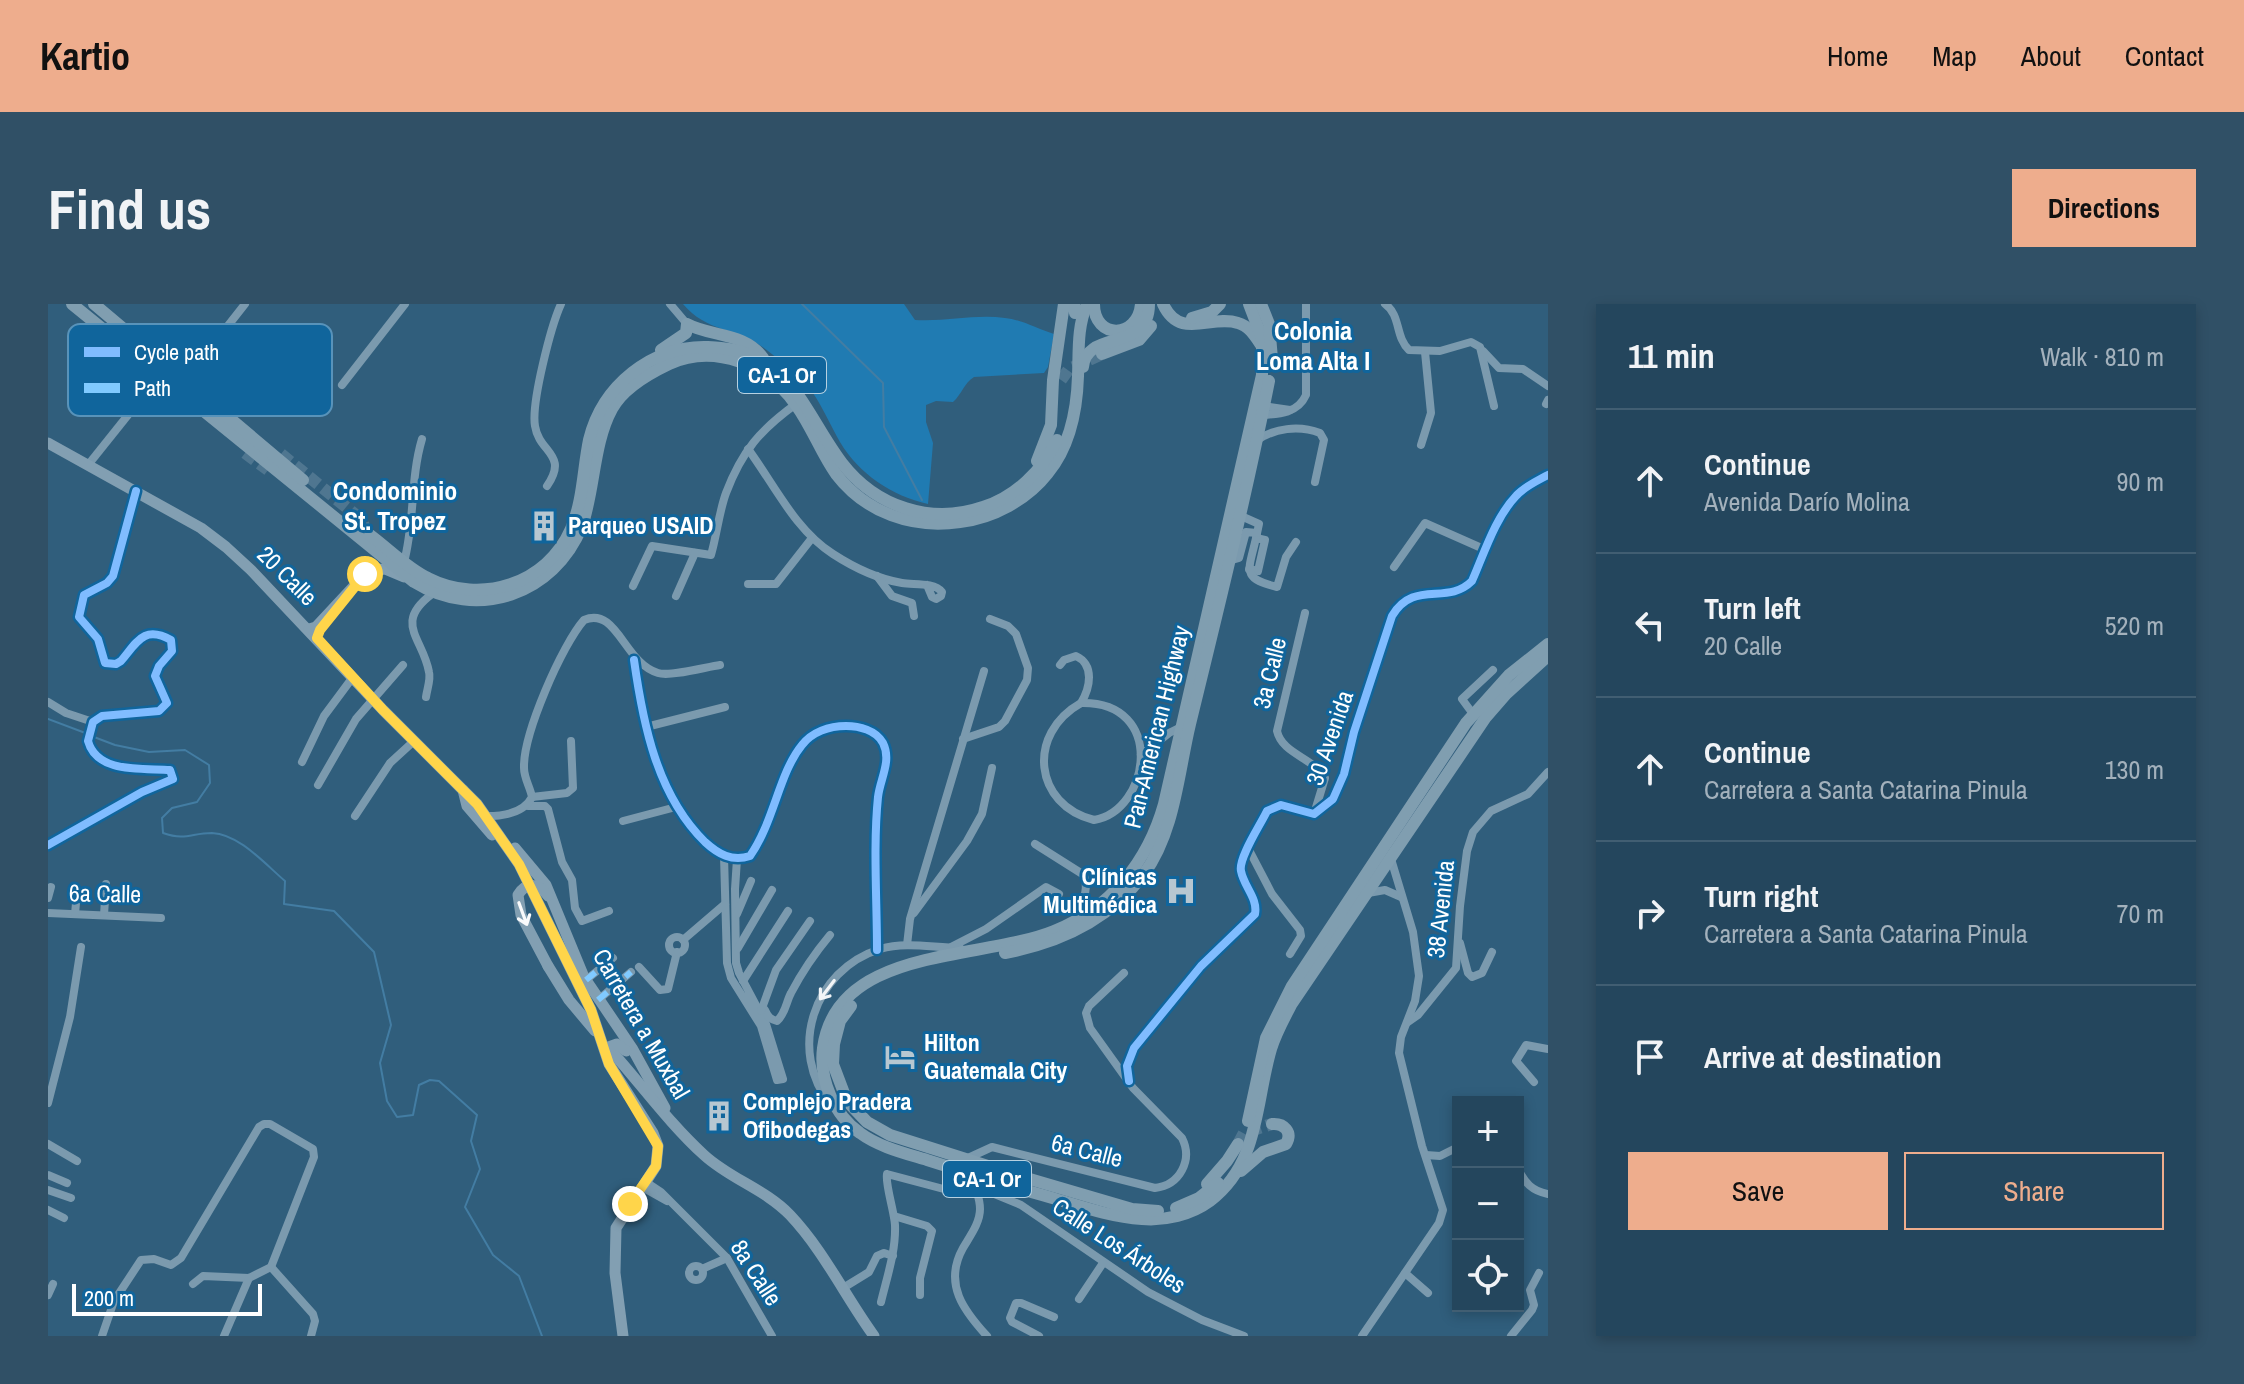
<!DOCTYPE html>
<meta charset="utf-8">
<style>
:root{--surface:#24465d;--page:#305066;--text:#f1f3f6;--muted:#a3b1bc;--line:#415e72;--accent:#eead8d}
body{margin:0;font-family:"Archivo Narrow",sans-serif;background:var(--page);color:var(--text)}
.controls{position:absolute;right:24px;bottom:24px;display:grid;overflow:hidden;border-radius:0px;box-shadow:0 4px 12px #0003}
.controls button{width:72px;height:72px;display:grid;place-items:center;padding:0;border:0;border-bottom:2px solid var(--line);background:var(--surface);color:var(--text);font:40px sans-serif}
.scale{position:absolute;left:24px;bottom:20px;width:190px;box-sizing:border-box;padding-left:8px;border:4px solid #fff;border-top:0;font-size:22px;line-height:28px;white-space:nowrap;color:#fff;-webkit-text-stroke:6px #10659c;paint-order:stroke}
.stop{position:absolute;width:24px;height:24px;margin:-18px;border:6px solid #ffd54a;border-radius:50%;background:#fff}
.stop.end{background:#ffd54a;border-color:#fff;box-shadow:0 2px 8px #0008}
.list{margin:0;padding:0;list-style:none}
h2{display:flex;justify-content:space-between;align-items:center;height:104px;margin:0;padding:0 32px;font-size:34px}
h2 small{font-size:26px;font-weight:400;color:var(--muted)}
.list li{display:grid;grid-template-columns:52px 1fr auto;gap:24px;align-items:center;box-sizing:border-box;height:144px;padding:0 32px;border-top:2px solid var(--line)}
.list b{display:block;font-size:30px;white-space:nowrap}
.list p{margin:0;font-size:26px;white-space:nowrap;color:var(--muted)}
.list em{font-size:26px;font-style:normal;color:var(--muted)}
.actions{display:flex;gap:16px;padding:24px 32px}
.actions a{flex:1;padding:18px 0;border:2px solid var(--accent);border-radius:0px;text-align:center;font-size:28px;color:var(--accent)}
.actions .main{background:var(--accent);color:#111}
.icon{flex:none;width:44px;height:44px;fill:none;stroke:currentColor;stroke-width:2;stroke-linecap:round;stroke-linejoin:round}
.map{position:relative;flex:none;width:1500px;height:1032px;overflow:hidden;border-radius:0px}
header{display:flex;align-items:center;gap:48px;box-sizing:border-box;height:112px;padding:0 40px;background:var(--accent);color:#111}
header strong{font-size:38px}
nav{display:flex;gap:44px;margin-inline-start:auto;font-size:28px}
.intro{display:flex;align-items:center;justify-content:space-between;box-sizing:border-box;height:192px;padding:0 48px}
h1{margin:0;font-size:56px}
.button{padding:20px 36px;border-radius:0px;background:var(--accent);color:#111;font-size:28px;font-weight:700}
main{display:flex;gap:48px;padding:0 48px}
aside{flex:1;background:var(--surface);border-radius:0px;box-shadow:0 4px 12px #0003}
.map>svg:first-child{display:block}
</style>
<header>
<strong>Kartio</strong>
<nav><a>Home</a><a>Map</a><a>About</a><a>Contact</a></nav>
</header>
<div class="intro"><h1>Find us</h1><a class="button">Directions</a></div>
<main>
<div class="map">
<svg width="1500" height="1032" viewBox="0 0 1500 1032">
<rect width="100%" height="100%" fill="#305e7c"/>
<path fill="#207bb2" d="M635,0H856L867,16C897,18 927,10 957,14C975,16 989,25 1006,30L1000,63L996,69L926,73C916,79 914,90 905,98L888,97L878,101V118L885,139L880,200C844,192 811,170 792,138C783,122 775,104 765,89C757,78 731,55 720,47C692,24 659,29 635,0Z"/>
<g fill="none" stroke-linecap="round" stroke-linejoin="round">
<g stroke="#437da3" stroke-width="2">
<polyline points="754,0 835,79 836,123 874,196"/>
<polyline points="0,415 40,430"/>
<path d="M46,433L67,441L101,448L137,446L161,461L162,479L149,498L124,504L114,514L115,529C138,537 143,529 164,529C191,530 217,560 237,577L236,600L286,607L326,648L343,721L332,759L339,797L349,813L365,811L371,781L382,776L391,777L429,811L423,837L432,865L417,903L445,951L471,972L494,1032"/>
</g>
<g stroke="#4f7690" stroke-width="12" stroke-dasharray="12 6" stroke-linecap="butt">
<polyline points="1013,76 1021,65 1054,50"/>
<polyline points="197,149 220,166"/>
<polyline points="233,150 314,216 318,228 310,235"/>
<polyline points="1190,840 1196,829 1224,820"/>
</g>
<g stroke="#7b9aae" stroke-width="8">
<polyline points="622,0 639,20"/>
<path d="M1337,0C1353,11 1347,33 1361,46L1392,47L1423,38L1432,43L1446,102"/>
<polyline points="1435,47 1451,64 1475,65 1500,82"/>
<polyline points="138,75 197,0"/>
<polyline points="294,81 357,0"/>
<polyline points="1498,100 1500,96"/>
<polyline points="1216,102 1242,106"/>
<path d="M1214,111C1232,110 1250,109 1258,91V0"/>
<path d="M1208,137C1226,124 1251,121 1272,129L1276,136L1267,178"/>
<polyline points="1373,141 1383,109 1377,48"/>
<path d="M700,145C726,180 747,226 785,250C805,263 830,275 854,279C866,281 886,278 894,288L893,292L888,295L884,293L879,281"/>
<polyline points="40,161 112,71"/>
<path d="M499,182C521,150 491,149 487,122C483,99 503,22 513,0"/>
<polyline points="1193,212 1211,220 1208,234 1217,236 1210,267 1201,265"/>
<path d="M1208,234C1201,266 1192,274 1229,283L1238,253L1248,238"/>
<polyline points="1184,256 1191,254 1198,228 1209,229"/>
<path d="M356,258C367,218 362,175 374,135"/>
<polyline points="1346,263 1377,219 1438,246"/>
<polyline points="829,272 844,292 864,299 866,312"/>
<polyline points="700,280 728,280 764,234"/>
<path d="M585,282L604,242L663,251C669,230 671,208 678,189C694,147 712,126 748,100"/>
<polyline points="628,292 647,249"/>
<path d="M1257,309L1229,427C1234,450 1266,454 1277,474L1266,510"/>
<path d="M586,356C595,420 609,491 657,538C670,550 684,558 702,552C726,518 731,469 754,441C764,428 781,422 798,422C811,422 828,426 835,439C844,457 832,475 830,493C825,542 829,596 829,646"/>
<path d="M1012,361L1016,356L1028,352C1047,361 1042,384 1033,399"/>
<path d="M378,393C379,385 383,375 381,368C375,334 345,319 384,290"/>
<polyline points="0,398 18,409 45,418"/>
<path d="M1033,399C1119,397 1102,507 1046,516C986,501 978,430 1033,399Z"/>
<polyline points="1425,410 1414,395 1445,366"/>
<polyline points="598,423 677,403"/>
<polyline points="915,435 951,423 957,417 979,376 980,364 968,330 960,322 942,315"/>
<polyline points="1093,451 1121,429 1131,424"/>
<polyline points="254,458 276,412 305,373"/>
<polyline points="270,481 308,415 355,361"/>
<polyline points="484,493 519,489 525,484 523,437"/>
<polyline points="480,502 497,502 500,505 514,558 524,576 527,604 534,617 561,607"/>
<polyline points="307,512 342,459 366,437"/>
<path d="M439,512C456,512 476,509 484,493C482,483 476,474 476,464C475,430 514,341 536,316C569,302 576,359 610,369C622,373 658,363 672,361"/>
<polyline points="575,517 628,503"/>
<path d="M987,540L1036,571C1042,589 1032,600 1027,616"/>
<polyline points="1200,544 1224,590 1252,626 1253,632 1242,650"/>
<polyline points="676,552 679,659 683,674 713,722 729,776 735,775 718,720 691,669 688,659 687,585 689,555"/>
<polyline points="1320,589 1337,586 1353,593"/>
<polyline points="0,594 3,583"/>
<polyline points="0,609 113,614"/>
<polyline points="866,609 919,537 934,510 944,464"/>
<polyline points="27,610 29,588"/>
<polyline points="689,610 703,577"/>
<polyline points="56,611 58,580"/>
<circle cx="629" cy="641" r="8"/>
<polyline points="635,636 677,600"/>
<polyline points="1412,639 1420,669 1424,673 1434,669 1444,648"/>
<polyline points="859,641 862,615 936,367"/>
<polyline points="903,643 938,625 998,583 1011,590"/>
<polyline points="690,644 724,586"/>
<polyline points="591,663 612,686 620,685 629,648"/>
<polyline points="538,676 565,654"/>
<polyline points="695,677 740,607"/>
<polyline points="550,696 583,668"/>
<path d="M717,706C720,713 722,715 729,717C738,709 738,698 743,689C754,668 767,649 782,631"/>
<polyline points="713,707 728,666 762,617"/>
<polyline points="1360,718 1370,711 1408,664 1412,602 1419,547 1425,528 1443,507 1480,490 1500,468"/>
<path d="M1081,777L1079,762L1086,744L1153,662L1207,610C1210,594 1196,583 1193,567C1190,554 1213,520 1219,507L1233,501L1266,510L1285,495L1296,470L1306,428L1344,312C1366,275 1399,302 1424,277C1436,250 1447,214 1468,192C1477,182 1489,177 1500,171"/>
<polyline points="1486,778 1468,757 1478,741 1500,745"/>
<polyline points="0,799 22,713 33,643"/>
<path d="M783,801C739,747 765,666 832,645C859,637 885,644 912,644"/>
<polyline points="0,840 29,857"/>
<polyline points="1378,851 1392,852 1410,843"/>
<path d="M920,854L944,843L1107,884C1132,881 1145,856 1134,834L1085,784L1042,724L1038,709L1041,702L1076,669"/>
<path d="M1470,865C1477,879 1484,887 1500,890"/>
<polyline points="0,871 19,879"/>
<polyline points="598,878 613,888 679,954 724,1032"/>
<path d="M927,881C929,889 932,896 932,905C932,919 922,932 915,944C895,980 916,1007 939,1032"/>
<polyline points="927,882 973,901 1100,988 1154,1016 1196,1032"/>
<polyline points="594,883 619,897"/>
<polyline points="0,886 23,894"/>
<polyline points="0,906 16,914"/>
<polyline points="846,912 879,922 884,927 872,974 872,991"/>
<circle cx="648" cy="969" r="7"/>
<polyline points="223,963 265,1010 267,1017 263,1032"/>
<polyline points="654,965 679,954"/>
<polyline points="1357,969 1380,989"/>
<polyline points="795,984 821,968 829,952 836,949 845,952"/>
<polyline points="0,991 5,980"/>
<polyline points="1031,995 1055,959"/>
<path d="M833,998C839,973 848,947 847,921C846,906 837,880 839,870L907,888H916L927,882"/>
<polyline points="54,1032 66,997 93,956 106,955 123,961 133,954 211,823 216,820 222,820 265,845 266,853 223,963 201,974 155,972 145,980"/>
<polyline points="176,1032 201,974"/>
<polyline points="991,1032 964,1018 962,1014 968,999 973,999 1006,1013"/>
<polyline points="1314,1032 1391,919 1395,906 1374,842 1351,749 1353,733 1367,697 1371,672 1365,628 1343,555"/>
<polyline points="1463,1032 1484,1006 1486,1001 1482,986 1491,969"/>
</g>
<path stroke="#7b9aae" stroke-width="9" d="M0,541L94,488L125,475L122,466C95,464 49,470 40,437L45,418L54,412L111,407L119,399L107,372L111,362L124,347L123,336C96,321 89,338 73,357L68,360L57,359L50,335L31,313L36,291L59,279L65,272L88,187"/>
<g stroke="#829fb2" stroke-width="11">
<polyline points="0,139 153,224 178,243 203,266 335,406 429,500 471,560 543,706 561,760 605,829 610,842 608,862 568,924 567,969 575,1032"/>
<polyline points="261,325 268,323 321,266 337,265 356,273"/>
<polyline points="415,486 419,502 444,531"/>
<polyline points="467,544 498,581 536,673 584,744 617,804"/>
<polyline points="500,662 521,696 547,727"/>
<path d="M566,750C596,784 623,821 656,851C682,875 717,885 742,911C776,947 797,992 826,1032"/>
</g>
<g stroke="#809eb0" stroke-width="12">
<path d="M24,0L366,278C429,317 506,291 534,222C547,185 545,140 564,105C575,84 600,70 621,60C667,39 720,61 748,101C764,123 773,149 788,170C818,209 864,225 912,218C945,214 979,196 1000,169C1022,142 1029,106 1030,72C1031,47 1029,23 1039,0"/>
<polyline points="46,0 255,176"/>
<polyline points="1026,0 1027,9"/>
<path d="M1046,0C1046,36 1090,35 1093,0"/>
<path d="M1115,0C1132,37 1163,10 1190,19C1201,22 1207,32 1213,41"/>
<path d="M1201,0L1214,34V71L1116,500C1100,557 1063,604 1006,627C932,657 789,642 775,744C771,775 786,811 812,829C831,843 856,849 879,856C917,868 955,880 994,891C1026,900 1060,913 1094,915C1117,917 1143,911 1162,897C1212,859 1207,799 1223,745C1228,729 1236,715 1243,701L1438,413L1458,390L1500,352"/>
<polyline points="1213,0 1221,20 1224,55"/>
<polyline points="1144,14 1164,8 1172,0"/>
<path d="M613,46L638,29L639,20C663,33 697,28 715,54"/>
<polyline points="1054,50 1091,36 1103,22"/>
<path d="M1035,63C1038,25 1101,49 1101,0"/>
<polyline points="989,157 1003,121 1005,76 1016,0"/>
<path d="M322,231C341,245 359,264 380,274C433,301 499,280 523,225C535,197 535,165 541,136C554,82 604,41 660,43C743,45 754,106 794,159C828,203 883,221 935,203C967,193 994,167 1009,136"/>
<path d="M957,649C1011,639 1062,615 1096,570C1127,527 1130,470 1142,420C1170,306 1198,192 1221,77"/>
<polyline points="803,702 792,717 786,740 785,760 799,797 819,818 842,831 965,870 1084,905 1110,907"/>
<polyline points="1200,817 1218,734 1244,682 1418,419 1461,371 1500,340"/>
<path d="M1193,867L1215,848L1238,840C1245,828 1236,819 1224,820"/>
<polyline points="1159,880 1179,857 1190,840"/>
<polyline points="1128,904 1151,894 1170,879"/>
</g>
<g stroke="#829fb2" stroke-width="11">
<path d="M500,592C490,579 479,577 470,591L473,611L500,662"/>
<polyline points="558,744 569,740 578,747"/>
</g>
<g stroke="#80caff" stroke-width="6" stroke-dasharray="12 6" stroke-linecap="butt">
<polyline points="538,676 565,654"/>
<polyline points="550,696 583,668"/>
</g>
<g stroke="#10659c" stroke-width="13">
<g id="cycleway">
<path d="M586,356C595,420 609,491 657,538C670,550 684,558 702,552C726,518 731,469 754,441C764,428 781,422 798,422C811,422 828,426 835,439C844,457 832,475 830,493C825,542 829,596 829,646"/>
<path d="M0,541L94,488L125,475L122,466C95,464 49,470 40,437L45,418L54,412L111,407L119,399L107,372L111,362L124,347L123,336C96,321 89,338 73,357L68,360L57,359L50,335L31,313L36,291L59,279L65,272L88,187"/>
<path d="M1081,777L1079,762L1086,744L1153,662L1207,610C1210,594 1196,583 1193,567C1190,554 1213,520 1219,507L1233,501L1266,510L1285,495L1296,470L1306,428L1344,312C1366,275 1399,302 1424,277C1436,250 1447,214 1468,192C1477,182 1489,177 1500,171"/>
</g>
</g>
<use href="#cycleway" stroke="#80bcff" stroke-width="8"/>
</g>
<defs><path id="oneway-shaft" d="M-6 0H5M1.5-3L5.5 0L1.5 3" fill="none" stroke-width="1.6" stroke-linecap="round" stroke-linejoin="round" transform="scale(2)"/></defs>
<use stroke="#f9fafb" href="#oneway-shaft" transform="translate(475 610) rotate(70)"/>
<use stroke="#f2f5f7" href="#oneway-shaft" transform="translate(779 686) rotate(127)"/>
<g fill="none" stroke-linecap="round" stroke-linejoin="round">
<polyline stroke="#ffd54a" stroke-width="10" points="317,270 272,326 269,334 335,406 429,500 471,560 543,706 561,760 610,842 608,862 582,900"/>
</g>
<defs>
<g id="building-bare" transform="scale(2.4)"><path d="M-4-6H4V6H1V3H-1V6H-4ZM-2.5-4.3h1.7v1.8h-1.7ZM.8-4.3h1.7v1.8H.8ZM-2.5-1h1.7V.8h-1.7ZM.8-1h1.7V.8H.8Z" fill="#b7c7d1" stroke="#10659c" stroke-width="2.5" paint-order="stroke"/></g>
<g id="hospital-bare" transform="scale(2.4)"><path d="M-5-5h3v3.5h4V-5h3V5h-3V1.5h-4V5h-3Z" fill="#b7c7d1" stroke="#10659c" stroke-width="2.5" paint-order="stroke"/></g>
<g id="hotel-bare" transform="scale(2.4)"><path d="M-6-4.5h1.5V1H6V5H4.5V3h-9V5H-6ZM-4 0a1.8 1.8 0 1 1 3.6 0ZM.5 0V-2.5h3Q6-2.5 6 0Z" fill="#b7c7d1" stroke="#10659c" stroke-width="2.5" paint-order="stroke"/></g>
</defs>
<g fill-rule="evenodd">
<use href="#building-bare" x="496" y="222"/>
<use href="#hospital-bare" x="1133" y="587"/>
<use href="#hotel-bare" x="852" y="753"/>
<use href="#building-bare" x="671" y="812"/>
</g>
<g text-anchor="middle" stroke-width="6" stroke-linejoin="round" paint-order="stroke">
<g fill="#10659c" stroke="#b7d1e1" stroke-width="2">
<rect x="690" y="53" width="88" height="36" rx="6"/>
<rect x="895" y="857" width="88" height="36" rx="6"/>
</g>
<g font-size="22" font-weight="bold" fill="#fff">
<text x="734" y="79">CA-1 Or</text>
<text x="939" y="883">CA-1 Or</text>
</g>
<g font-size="24" font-weight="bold" fill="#fff" stroke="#10659c" text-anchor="start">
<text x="520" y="230">Parqueo USAID</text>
<text x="1109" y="581" text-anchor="end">Clínicas<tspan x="1109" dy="28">Multimédica</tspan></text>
<text x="876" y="747">Hilton<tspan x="876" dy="28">Guatemala City</tspan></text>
<text x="695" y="806">Complejo Pradera<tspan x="695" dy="28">Ofibodegas</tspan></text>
</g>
<g font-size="24" fill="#fff" stroke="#10659c">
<text transform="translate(239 272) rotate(45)" y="8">20 Calle</text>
<text transform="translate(1222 369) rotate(-76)" y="8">3a Calle</text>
<text transform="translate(1109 423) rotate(-76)" y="8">Pan-American Highway</text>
<text transform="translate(1282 434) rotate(-71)" y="8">30 Avenida</text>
<text transform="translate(57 590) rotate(1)" y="8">6a Calle</text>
<text transform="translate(1393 605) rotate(-84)" y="8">38 Avenida</text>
<text transform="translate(593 720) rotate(60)" y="8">Carretera a Muxbal</text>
<text transform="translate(1039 847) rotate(14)" y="8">6a Calle</text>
<text transform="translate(1071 942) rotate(33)" y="8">Calle Los Árboles</text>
<text transform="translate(708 969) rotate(57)" y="8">8a Calle</text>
</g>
<g font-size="26" font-weight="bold" fill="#fff" stroke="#10659c">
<text x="1265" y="36">Colonia<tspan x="1265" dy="30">Loma Alta I</tspan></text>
<text x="347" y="196">Condominio<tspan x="347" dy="30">St. Tropez</tspan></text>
</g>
</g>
<rect x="20" y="20" width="264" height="92" rx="12" fill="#10659c" stroke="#5893ba" stroke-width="2"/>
<rect x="36" y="43" width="36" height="10" fill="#80bcff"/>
<rect x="36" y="79" width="36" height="10" fill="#80caff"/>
<g font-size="22" fill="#fff">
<text x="86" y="56">Cycle path</text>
<text x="86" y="92">Path</text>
</g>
</svg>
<div class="controls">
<button>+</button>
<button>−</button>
<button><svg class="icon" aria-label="locate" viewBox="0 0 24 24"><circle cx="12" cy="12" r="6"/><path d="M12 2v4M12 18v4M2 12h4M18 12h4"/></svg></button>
</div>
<div class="scale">200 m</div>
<div class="stop" style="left:317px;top:270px"></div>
<div class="stop end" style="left:582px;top:900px"></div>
</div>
<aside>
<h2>11 min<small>Walk · 810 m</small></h2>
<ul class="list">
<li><svg class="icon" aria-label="ahead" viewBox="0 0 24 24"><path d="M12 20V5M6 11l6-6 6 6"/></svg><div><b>Continue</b><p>Avenida Darío Molina</p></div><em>90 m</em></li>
<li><svg class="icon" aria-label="left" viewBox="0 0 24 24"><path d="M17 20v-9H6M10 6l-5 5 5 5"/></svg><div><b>Turn left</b><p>20 Calle</p></div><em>520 m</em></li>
<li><svg class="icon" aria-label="ahead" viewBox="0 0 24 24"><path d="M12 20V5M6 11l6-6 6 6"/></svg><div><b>Continue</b><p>Carretera a Santa Catarina Pinula</p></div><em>130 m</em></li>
<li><svg class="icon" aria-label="right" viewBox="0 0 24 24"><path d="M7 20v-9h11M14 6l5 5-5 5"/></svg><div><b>Turn right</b><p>Carretera a Santa Catarina Pinula</p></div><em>70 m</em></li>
<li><svg class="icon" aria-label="arrive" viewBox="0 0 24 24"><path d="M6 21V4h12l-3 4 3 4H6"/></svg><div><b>Arrive at destination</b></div></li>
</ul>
<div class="actions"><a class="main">Save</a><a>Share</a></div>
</aside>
</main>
